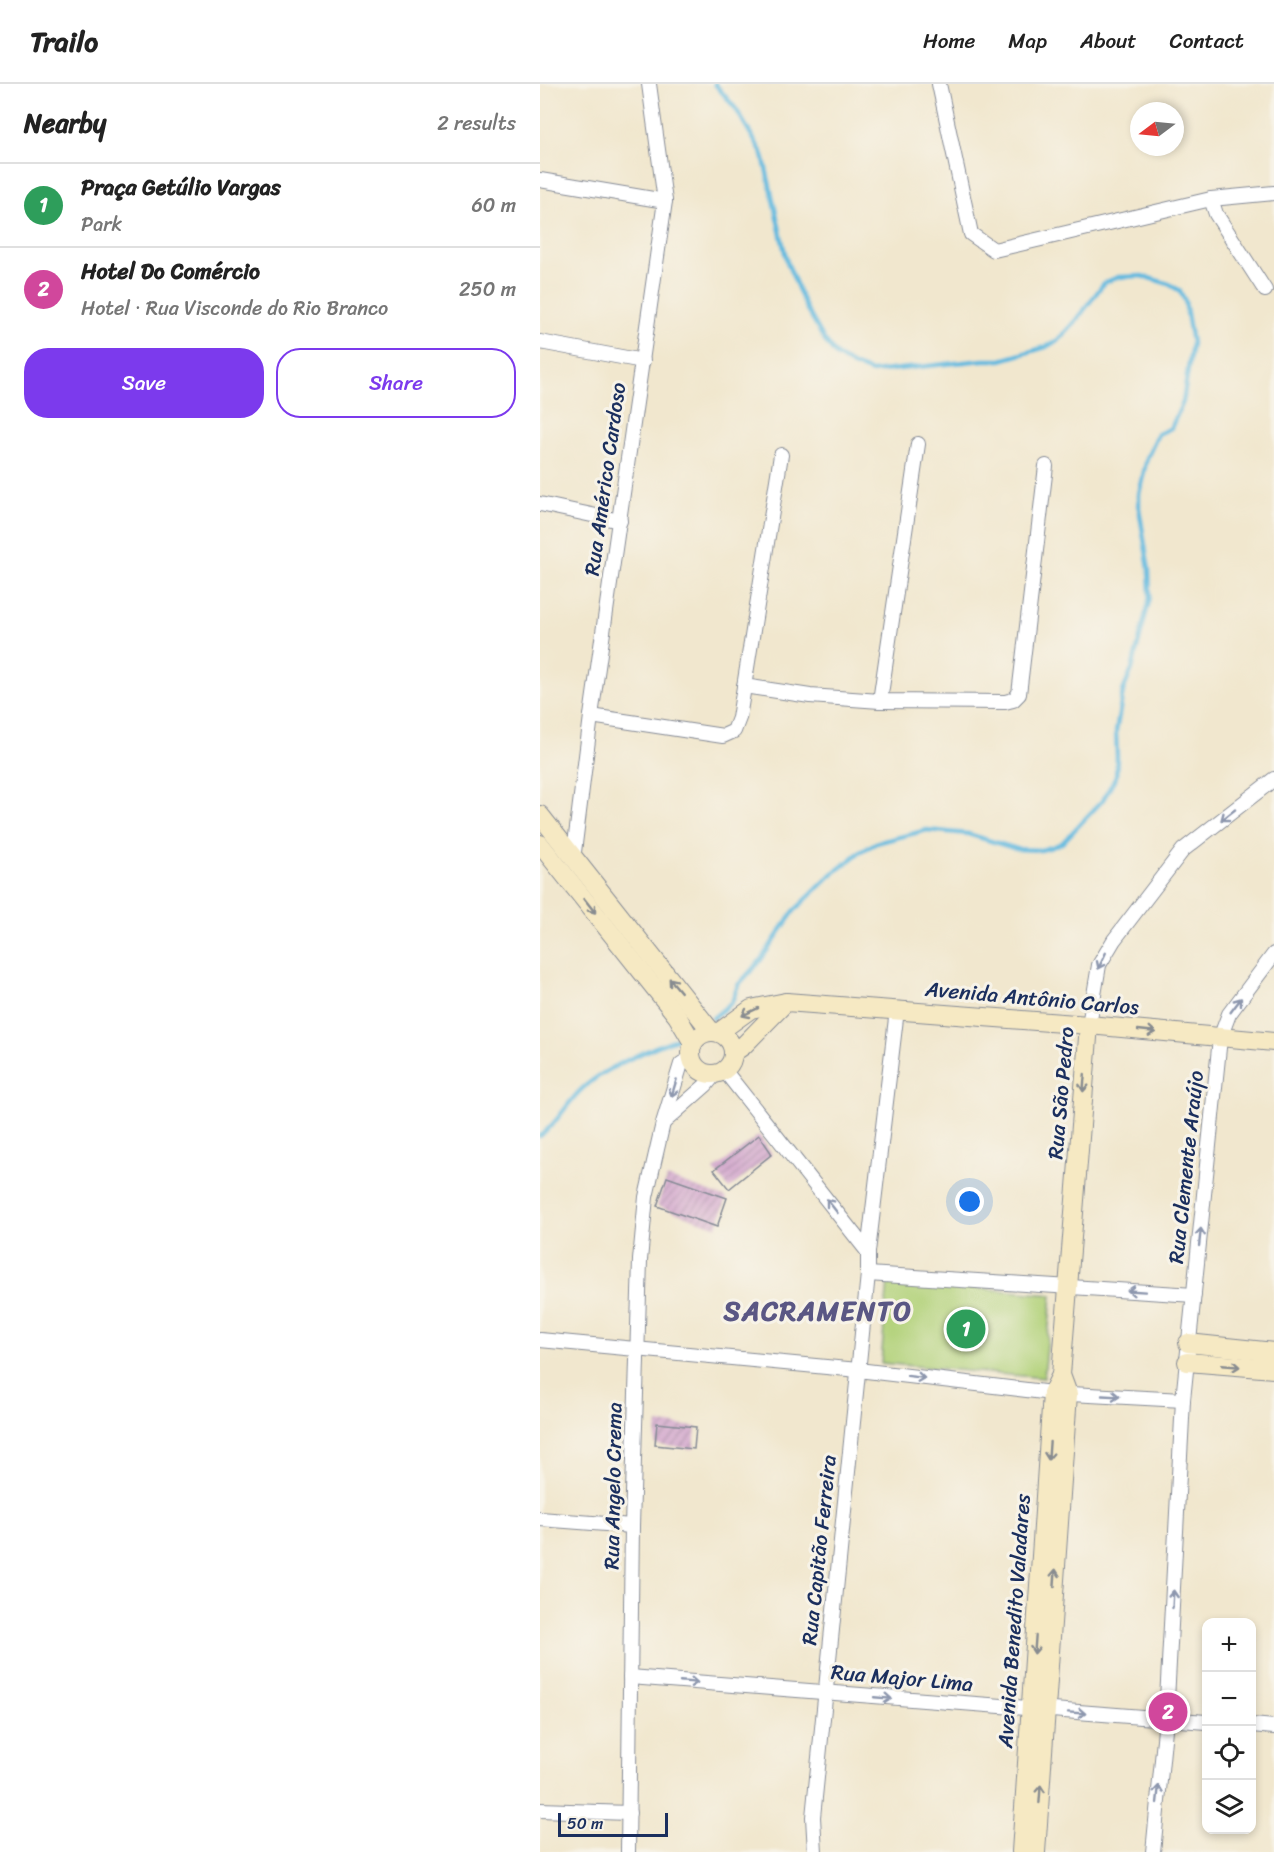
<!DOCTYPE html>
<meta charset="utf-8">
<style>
:root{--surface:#fff;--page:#f6f6f6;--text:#222;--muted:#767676;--line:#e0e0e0;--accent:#7c3aed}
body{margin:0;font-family:Sriracha,sans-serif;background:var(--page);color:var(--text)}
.controls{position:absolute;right:18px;bottom:18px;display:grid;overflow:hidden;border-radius:12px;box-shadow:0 3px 9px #0003}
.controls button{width:54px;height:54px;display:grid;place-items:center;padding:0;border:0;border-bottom:2px solid var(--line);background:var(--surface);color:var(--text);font:30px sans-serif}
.compass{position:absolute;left:590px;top:18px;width:54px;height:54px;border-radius:50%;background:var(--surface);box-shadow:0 3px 9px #0003;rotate:254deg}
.scale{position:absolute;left:18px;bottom:15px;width:110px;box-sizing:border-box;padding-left:6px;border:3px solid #1b2f5e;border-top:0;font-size:16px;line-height:21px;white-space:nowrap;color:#1b2f5e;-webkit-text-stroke:4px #f7f3e8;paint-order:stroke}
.you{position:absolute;left:430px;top:1118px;width:21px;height:21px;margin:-15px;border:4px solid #fff;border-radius:50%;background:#1a73e8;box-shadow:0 0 0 9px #1a73e833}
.badge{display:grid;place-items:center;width:39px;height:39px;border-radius:50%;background:var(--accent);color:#fff;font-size:20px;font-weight:700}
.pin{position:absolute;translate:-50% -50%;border:3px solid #fff;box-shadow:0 2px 6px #0006}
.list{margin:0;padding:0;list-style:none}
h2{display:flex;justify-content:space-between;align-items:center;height:78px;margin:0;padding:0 24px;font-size:26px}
h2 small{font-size:20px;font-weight:400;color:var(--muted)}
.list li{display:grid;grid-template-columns:39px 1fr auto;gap:18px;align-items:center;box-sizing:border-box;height:84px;padding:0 24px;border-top:2px solid var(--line)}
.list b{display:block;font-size:22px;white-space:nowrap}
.list p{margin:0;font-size:20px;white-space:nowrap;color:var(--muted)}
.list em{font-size:20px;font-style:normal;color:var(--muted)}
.actions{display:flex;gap:12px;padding:18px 24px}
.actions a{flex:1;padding:14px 0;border:2px solid var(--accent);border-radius:24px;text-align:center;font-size:21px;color:var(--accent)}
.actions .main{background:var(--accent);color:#fff}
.icon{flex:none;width:33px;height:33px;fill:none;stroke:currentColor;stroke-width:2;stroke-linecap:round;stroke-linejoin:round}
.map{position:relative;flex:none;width:734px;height:1768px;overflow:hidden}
header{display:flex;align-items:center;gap:36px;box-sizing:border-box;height:84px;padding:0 30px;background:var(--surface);border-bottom:2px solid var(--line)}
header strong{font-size:28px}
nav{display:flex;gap:33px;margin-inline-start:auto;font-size:21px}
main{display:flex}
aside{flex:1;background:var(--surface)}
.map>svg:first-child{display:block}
</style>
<header>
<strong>Trailo</strong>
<nav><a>Home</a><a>Map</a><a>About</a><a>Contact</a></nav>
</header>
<main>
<aside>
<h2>Nearby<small>2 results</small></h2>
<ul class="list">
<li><span class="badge" style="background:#2e9e5b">1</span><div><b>Praça Getúlio Vargas</b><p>Park</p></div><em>60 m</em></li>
<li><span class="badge" style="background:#d1479c">2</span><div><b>Hotel Do Comércio</b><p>Hotel · Rua Visconde do Rio Branco</p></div><em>250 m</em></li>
</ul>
<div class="actions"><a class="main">Save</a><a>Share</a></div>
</aside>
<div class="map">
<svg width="734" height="1768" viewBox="0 0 734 1768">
<defs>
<pattern id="building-hatch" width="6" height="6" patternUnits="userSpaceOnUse" patternTransform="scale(1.5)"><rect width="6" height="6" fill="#d0a1cb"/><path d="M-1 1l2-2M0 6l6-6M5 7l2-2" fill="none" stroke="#a884a8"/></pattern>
</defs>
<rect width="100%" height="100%" fill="#f7f3e8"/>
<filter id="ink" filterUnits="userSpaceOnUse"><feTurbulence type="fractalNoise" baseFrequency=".0167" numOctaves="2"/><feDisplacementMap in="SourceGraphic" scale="12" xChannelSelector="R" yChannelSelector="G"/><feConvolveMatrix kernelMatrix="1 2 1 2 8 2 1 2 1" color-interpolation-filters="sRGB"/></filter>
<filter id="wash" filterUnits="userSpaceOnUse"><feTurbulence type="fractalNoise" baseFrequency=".008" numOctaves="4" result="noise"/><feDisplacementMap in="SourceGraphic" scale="24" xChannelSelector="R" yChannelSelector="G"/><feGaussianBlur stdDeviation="1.35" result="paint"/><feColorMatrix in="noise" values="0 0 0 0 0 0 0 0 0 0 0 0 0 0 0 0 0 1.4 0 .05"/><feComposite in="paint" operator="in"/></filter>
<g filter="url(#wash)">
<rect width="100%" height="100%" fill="#f1e7ce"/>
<polygon fill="#b2d27a" stroke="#66806c" stroke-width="1.5" points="348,1196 512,1211 504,1294 341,1279"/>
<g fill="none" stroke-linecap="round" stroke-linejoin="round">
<g stroke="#61b9df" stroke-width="4.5">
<polyline points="173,934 192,918 198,901 220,877 254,827 291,791 320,768 336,759 387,746 428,750 477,765 501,766 512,763 522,759 562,717 576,693 577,673 576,648 583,607 592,585 610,513 609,486 599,424 599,410 607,374 618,350 631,344 643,318 652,259 645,217 640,207 629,200 602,192 578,193 564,199 536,237 518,256 506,263 461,276 443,276 332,288 313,281 296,271 285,257 266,224 247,178 223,71 196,25 175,0"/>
<path d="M0,1052C18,1039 27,1018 43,1004C65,984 113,963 141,953"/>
</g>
</g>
<g id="blocks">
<g fill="url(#building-hatch)">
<polygon points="219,1051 232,1070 189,1105 174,1086"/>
<polygon points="127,1093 187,1114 177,1143 117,1122"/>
<polygon points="117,1339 156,1343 154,1365 115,1361"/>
</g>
</g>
</g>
<g filter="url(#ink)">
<use href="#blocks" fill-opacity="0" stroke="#868b96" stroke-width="1.5"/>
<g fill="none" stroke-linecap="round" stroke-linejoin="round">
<g stroke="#868b96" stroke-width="16">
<g id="street">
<polyline points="399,0 431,150 454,166 671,115 734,109"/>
<polyline points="0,96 125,117"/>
<polyline points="671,115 676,130 725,206"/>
<polyline points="0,258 103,277"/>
<polyline points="0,420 80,437"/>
<polyline points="204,602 270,612 340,617 465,618 473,616 479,610 506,382"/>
<polyline points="340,617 378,360"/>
<polyline points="51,632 183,652 194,647 199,634 241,371"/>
<polyline points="33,776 51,632 125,117 109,0"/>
<polyline points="549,941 559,881 574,856 643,766 734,695"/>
<polyline points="184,986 328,1168"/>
<polyline points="124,1038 166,1001 175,990"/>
<polyline points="328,1190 654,1211"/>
<polyline points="0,1256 318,1286 512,1309 643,1316"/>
<polyline points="0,1435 92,1442"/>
<polyline points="90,1593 666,1638"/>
<polyline points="712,1641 734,1643"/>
<polyline points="0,1726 89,1729"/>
<polyline points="88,1768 92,1442 100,1176 106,1113 123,1039 141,980 151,974"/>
<polyline points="275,1768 273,1733 328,1190 328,1168 357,926"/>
<polyline points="613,1768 626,1635 643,1316 680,954 689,930 734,870"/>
</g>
</g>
<g stroke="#868b96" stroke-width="20">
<g id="secondary">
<polyline points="0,731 171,947"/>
<polyline points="0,760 137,932 153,959"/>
<circle cx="172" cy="969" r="21"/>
<polyline points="179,948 211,925 246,918 549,941 734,958"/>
<polyline points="193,969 203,962 246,918"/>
<polyline points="648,1259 734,1268"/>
<polyline points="647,1278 734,1285"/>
<polyline points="481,1768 512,1309 521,1291 549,941"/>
<polyline points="496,1768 528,1310 521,1291"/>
</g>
</g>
<use href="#street" stroke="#fff" stroke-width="14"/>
<use href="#secondary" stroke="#f6e9c3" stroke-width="18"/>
</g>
<defs><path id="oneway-shaft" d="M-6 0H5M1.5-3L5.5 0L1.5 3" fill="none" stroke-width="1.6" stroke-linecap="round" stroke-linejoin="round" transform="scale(1.5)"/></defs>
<g stroke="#8d97ae">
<use href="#oneway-shaft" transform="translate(688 731) rotate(142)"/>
<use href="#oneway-shaft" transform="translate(562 877) rotate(115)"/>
<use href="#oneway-shaft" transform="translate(696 921) rotate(-53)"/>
<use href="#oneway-shaft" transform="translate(134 1004) rotate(107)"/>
<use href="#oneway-shaft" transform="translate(292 1122) rotate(-128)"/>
<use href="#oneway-shaft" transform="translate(660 1153) rotate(-84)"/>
<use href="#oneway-shaft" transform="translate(596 1207) rotate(-176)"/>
<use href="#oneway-shaft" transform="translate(376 1293) rotate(7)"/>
<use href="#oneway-shaft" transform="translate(571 1312) rotate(3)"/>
<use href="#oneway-shaft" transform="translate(633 1515) rotate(-87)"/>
<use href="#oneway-shaft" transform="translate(149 1598) rotate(5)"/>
<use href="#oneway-shaft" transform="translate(343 1614) rotate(5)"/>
<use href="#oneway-shaft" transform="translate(537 1629) rotate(4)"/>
<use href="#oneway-shaft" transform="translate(618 1710) rotate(-84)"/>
</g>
<g stroke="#888c90">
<use href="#oneway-shaft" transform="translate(50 822) rotate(52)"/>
<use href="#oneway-shaft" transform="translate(135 901) rotate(-130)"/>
<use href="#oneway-shaft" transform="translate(210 928) rotate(154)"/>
<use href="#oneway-shaft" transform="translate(607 947) rotate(6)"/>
<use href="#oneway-shaft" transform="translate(544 999) rotate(95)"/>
<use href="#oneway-shaft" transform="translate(691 1282) rotate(5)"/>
<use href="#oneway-shaft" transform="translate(509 1367) rotate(94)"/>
<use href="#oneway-shaft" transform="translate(515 1494) rotate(-86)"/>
<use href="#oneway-shaft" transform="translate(495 1561) rotate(94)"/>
<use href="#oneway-shaft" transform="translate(500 1710) rotate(-86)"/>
</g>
</g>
<g text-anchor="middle" stroke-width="6" stroke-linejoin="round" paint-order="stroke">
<g font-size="21" fill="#1b2f5e" stroke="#f7f3e8">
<text transform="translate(65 395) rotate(-82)" y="7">Rua Américo Cardoso</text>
<text transform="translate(492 914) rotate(5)" y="7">Avenida Antônio Carlos</text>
<text transform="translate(521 1009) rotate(-85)" y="7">Rua São Pedro</text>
<text transform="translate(646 1083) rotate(-84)" y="7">Rua Clemente Araújo</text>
<text transform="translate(73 1402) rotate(-89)" y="7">Rua Angelo Crema</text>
<text transform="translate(279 1466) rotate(-84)" y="7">Rua Capitão Ferreira</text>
<text transform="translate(474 1537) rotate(-86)" y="7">Avenida Benedito Valadares</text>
<text transform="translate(362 1594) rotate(5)" y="7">Rua Major Lima</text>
</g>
<g font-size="27" font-weight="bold" letter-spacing="1.5" fill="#5a5784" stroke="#f7f3e8">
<text x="278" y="1236">SACRAMENTO</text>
</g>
</g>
</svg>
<div class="controls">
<button>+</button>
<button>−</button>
<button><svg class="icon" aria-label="locate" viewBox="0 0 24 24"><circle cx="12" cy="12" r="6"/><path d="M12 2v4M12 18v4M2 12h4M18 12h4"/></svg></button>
<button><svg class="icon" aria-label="layers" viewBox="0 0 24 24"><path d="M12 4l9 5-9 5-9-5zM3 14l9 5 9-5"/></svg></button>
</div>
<svg class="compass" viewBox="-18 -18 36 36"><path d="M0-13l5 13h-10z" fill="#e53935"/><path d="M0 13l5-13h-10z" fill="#767676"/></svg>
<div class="scale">50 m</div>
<div class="you"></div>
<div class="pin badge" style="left:426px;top:1245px;background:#2e9e5b">1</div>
<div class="pin badge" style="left:628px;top:1628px;background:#d1479c">2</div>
</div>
</main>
